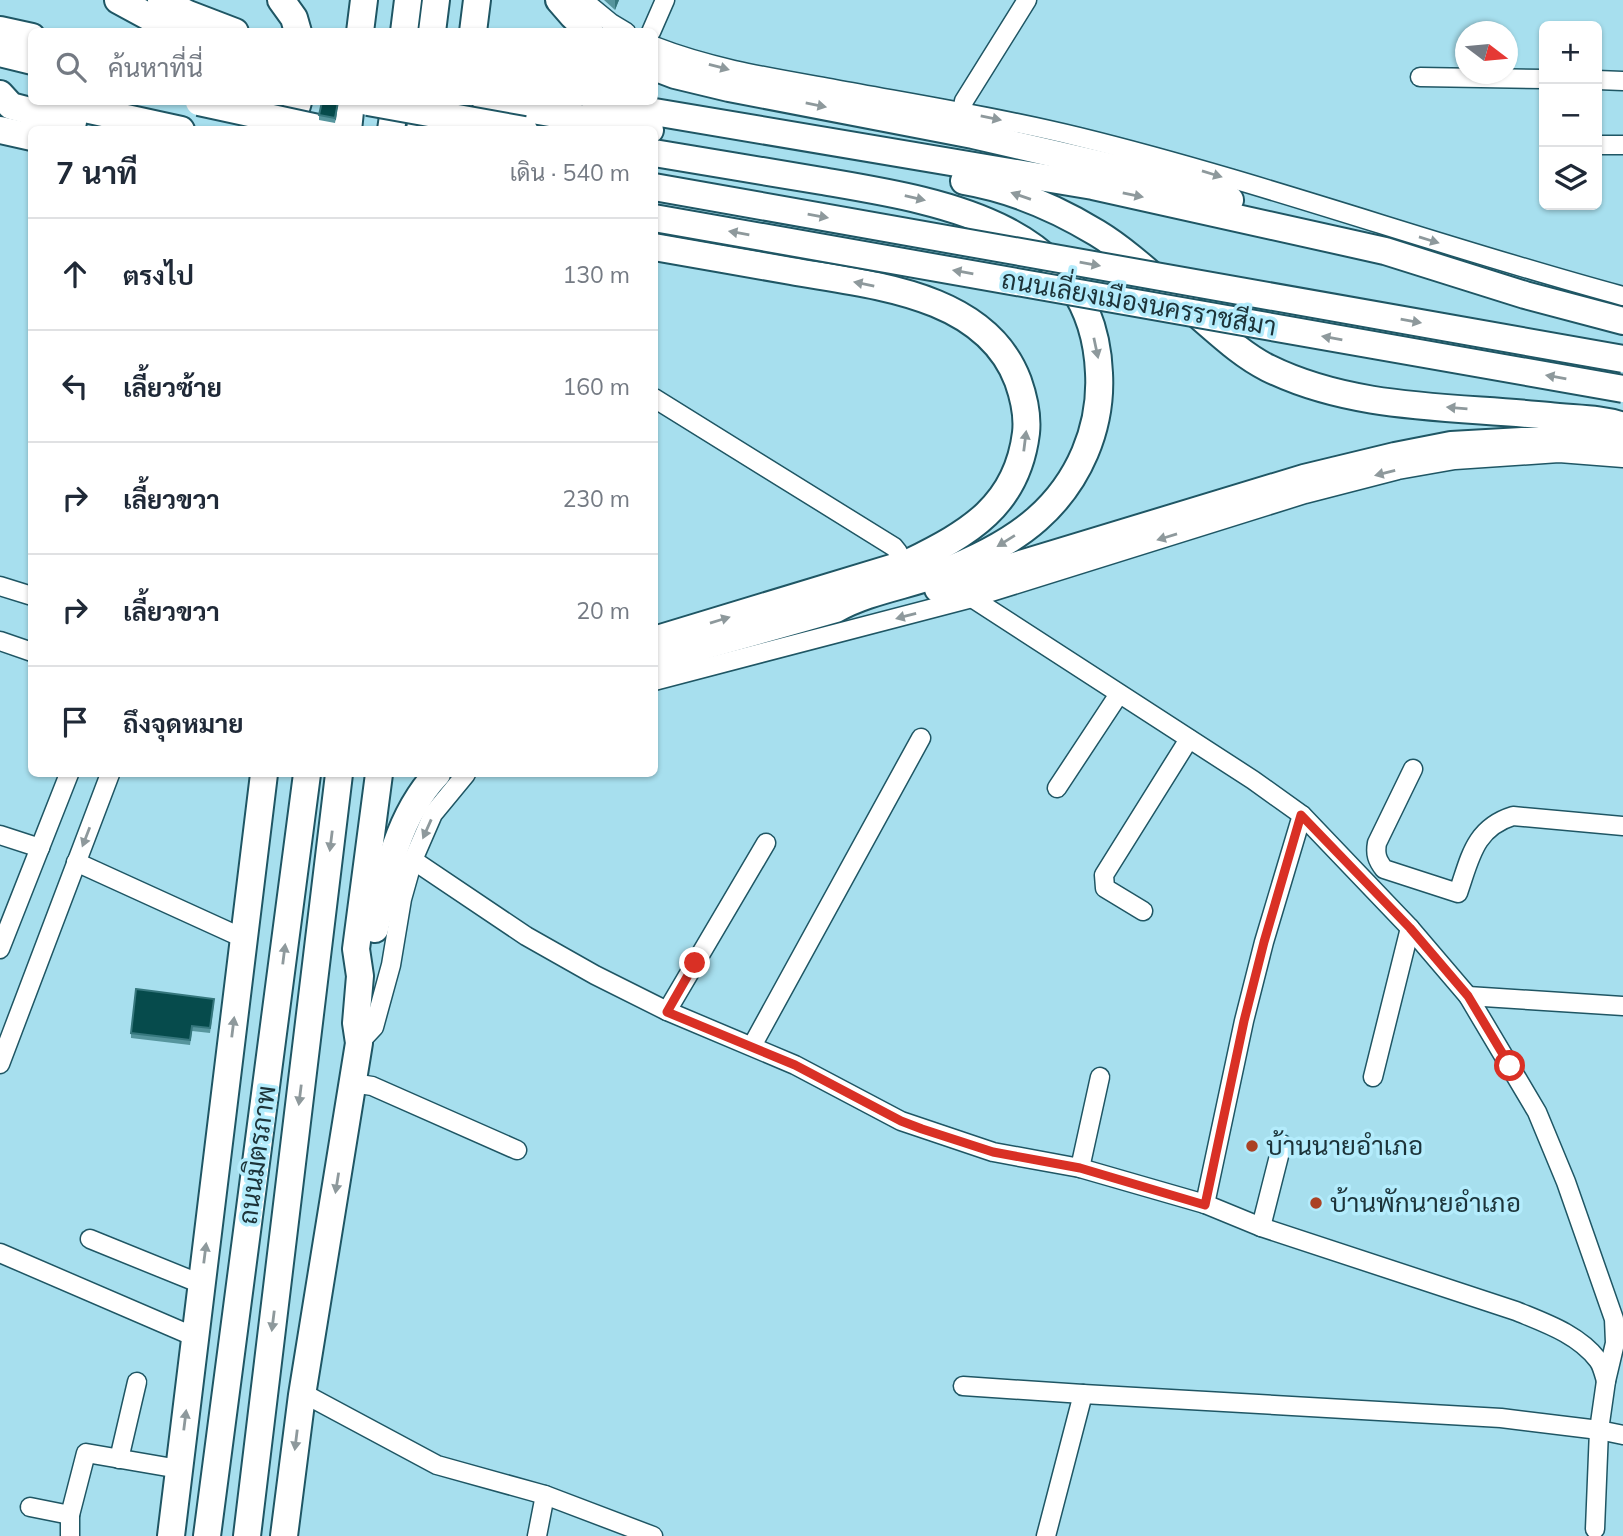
<!DOCTYPE html>
<html lang="th">
<meta charset="utf-8">
<style>
:root{--surface:#fff;--page:#f6f6f7;--text:#1f2937;--muted:#747a83;--line:#e0e1e3}
body{margin:0;font-family:Mulish,Sarabun,sans-serif;background:var(--page);color:var(--text)}
.controls{position:absolute;right:21px;top:21px;display:grid;overflow:hidden;border-radius:10px;box-shadow:0 2px 5px #0004}
.controls button{width:63px;height:63px;display:grid;place-items:center;padding:0;border:0;border-bottom:2px solid var(--line);background:var(--surface);color:var(--text);font:35px sans-serif}
.compass{position:absolute;left:1455px;top:21px;width:63px;height:63px;border-radius:50%;background:var(--surface);box-shadow:0 2px 5px #0004;rotate:106deg}
.stop{position:absolute;width:21px;height:21px;margin:-16px;border:5px solid #d93025;border-radius:50%;background:#fff}
.stop.end{background:#d93025;border-color:#fff;box-shadow:0 2px 7px #0008}
.list{margin:0;padding:0;list-style:none}
h2{display:flex;justify-content:space-between;align-items:center;height:91px;margin:0;padding:0 28px;font-size:30px}
h2 small{font-size:23px;font-weight:400;color:var(--muted)}
.list li{display:grid;grid-template-columns:46px 1fr auto;gap:21px;align-items:center;box-sizing:border-box;height:112px;padding:0 28px;border-top:2px solid var(--line)}
.list b{display:block;font-size:26px;white-space:nowrap}
.list em{font-size:23px;font-style:normal;color:var(--muted)}
.icon{flex:none;width:38px;height:38px;fill:none;stroke:currentColor;stroke-width:2;stroke-linecap:round;stroke-linejoin:round}
.map{position:relative;flex:none;width:1623px;height:1536px;overflow:hidden}
.search{position:absolute;background:var(--surface);box-shadow:0 2px 5px #0004;left:28px;top:28px;width:630px;height:77px;display:flex;align-items:center;gap:18px;box-sizing:border-box;padding:0 24px;border-radius:10px;color:var(--muted);font-size:26px}
.panel{position:absolute;background:var(--surface);box-shadow:0 2px 5px #0004;left:28px;top:126px;width:630px;height:651px;border-radius:10px}
.map>svg:first-child{display:block}
</style>
<div class="map">
<svg width="1623" height="1536" viewBox="0 0 1623 1536">
<rect width="100%" height="100%" fill="#a7dfee"/>
<g fill="none" stroke-linecap="round" stroke-linejoin="round">
<g stroke="#1f5664" stroke-width="21">
<g id="minor">
<polyline points="583,0 611,23 626,32"/>
<polyline points="651,32 665,0"/>
<path d="M654,46C713,69 773,78 835,89C916,104 998,117 1079,137C1262,182 1441,247 1623,296"/>
<polyline points="1420,77 1544,79"/>
<polyline points="1597,80 1623,81"/>
<polyline points="962,112 964,101 1027,0"/>
<polyline points="1597,145 1623,145"/>
<polyline points="654,398 894,547 898,552"/>
<polyline points="0,586 32,596"/>
<polyline points="964,596 972,598 1253,780 1302,815 1410,928 1468,996 1537,1112 1566,1182 1614,1319 1615,1343 1606,1381 1599,1430 1623,1435"/>
<polyline points="0,641 32,652"/>
<polyline points="654,681 972,598 1305,494 1398,470 1455,460 1559,453 1623,458"/>
<path d="M1413,769L1377,843C1375,854 1377,860 1384,869L1458,893C1470,859 1474,828 1513,816L1623,826"/>
<polyline points="1057,788 1119,694"/>
<polyline points="0,835 40,848"/>
<path d="M413,860L526,936L595,975L667,1011L795,1065L901,1121L993,1152L1080,1168L1205,1204L1261,1227L1516,1311C1545,1323 1578,1334 1598,1360C1602,1365 1604,1374 1606,1381"/>
<polyline points="76,862 245,939"/>
<polyline points="1143,911 1105,888 1104,875 1189,739"/>
<polyline points="0,949 69,774"/>
<polyline points="1468,996 1623,1006"/>
<polyline points="667,1011 766,843"/>
<polyline points="359,1043 374,1027 391,965 402,899 413,860 433,814 466,774"/>
<polyline points="752,1046 921,738"/>
<polyline points="0,1064 110,774"/>
<polyline points="1373,1077 1410,928"/>
<polyline points="353,1083 372,1086 517,1150"/>
<polyline points="1080,1168 1100,1077"/>
<polyline points="1205,1204 1244,1021 1264,942 1302,815"/>
<polyline points="1261,1227 1282,1144"/>
<polyline points="90,1239 201,1284"/>
<polyline points="0,1253 195,1337"/>
<polyline points="963,1386 1083,1394"/>
<polyline points="302,1395 312,1398 437,1465 545,1495 653,1536"/>
<polyline points="119,1459 137,1382"/>
<polyline points="30,1507 70,1515"/>
<polyline points="70,1536 70,1515 86,1453 179,1469"/>
<polyline points="537,1536 545,1495"/>
<polyline points="1046,1536 1083,1394 1501,1418 1599,1430 1595,1529"/>
</g>
</g>
<g stroke="#1f5664" stroke-width="30">
<g id="highway">
<polyline points="118,0 177,32"/>
<polyline points="161,0 188,14 235,32"/>
<polyline points="281,0 294,18 298,32"/>
<polyline points="559,0 572,15 590,32"/>
<polyline points="0,30 32,37"/>
<polyline points="360,32 364,0"/>
<polyline points="404,32 408,0"/>
<polyline points="432,32 436,0"/>
<polyline points="473,32 477,0"/>
<polyline points="0,53 32,61"/>
<polyline points="654,67 675,75 729,88 973,135 1154,177 1230,200"/>
<polyline points="0,94 11,106 73,122"/>
<polyline points="53,102 181,130"/>
<polyline points="486,102 650,130"/>
<polyline points="595,102 1093,186 1385,251 1525,295 1623,321"/>
<polyline points="0,130 32,137"/>
<polyline points="290,130 298,102"/>
<polyline points="348,130 351,102"/>
<polyline points="391,130 395,102"/>
<polyline points="420,130 424,102"/>
<path d="M654,153C710,162 766,172 822,181C938,201 1093,223 1099,373C1102,428 1079,482 1037,519C1010,543 974,560 941,573C906,586 868,591 836,609L654,660"/>
<path d="M964,181C1011,189 1056,208 1097,233C1130,253 1162,285 1192,310C1216,330 1240,354 1268,368C1355,411 1455,406 1549,416C1573,419 1601,418 1623,426"/>
<path d="M654,247C700,255 745,263 791,271C870,285 985,293 1018,381C1024,398 1028,415 1026,433C1017,506 969,533 908,563L654,640"/>
<polyline points="938,589 1304,478 1395,456 1451,445 1522,441 1614,440 1623,438"/>
<path d="M375,929C386,875 398,815 437,774"/>
<polyline points="171,1536 264,774"/>
<polyline points="207,1536 307,774"/>
<polyline points="247,1536 339,774"/>
<polyline points="284,1536 302,1395 359,1043 356,1023 360,976 356,949 379,774"/>
</g>
</g>
<use href="#minor" stroke="#fff" stroke-width="18"/>
<use href="#highway" stroke="#fff" stroke-width="26"/>
<g stroke="#1f5664" stroke-width="30" stroke-linecap="butt">
<g id="highway-bridge">
<polyline points="199,102 327,130"/>
<polyline points="368,102 524,130"/>
<polyline points="654,187 1623,359"/>
<polyline points="654,218 1623,389"/>
</g>
</g>
<use href="#highway-bridge" stroke="#fff" stroke-width="26"/>
</g>
<g fill="#56959d">
<polygon points="604,0 619,0 615,10"/>
<polygon points="338,104 335,123 319,120 319,115"/>
<polygon points="214,1004 210,1033 192,1031 190,1045 131,1038 131,1033"/>
</g>
<polygon fill="#36777d" points="615,0 619,0 615,10"/>
<g fill="#064b4c" stroke="#36777d" stroke-width="2">
<polygon points="322,102 338,102 335,118 319,115"/>
<polygon points="136,989 214,999 210,1028 192,1026 190,1040 131,1033"/>
</g>
<defs><path id="oneway-solid" d="M-6-.8H1V-3.2L6.5 0L1 3.2V.8H-6Z" transform="scale(1.75)"/></defs>
<g fill="#8e999c">
<use href="#oneway-solid" transform="translate(719 67) rotate(15)"/>
<use href="#oneway-solid" transform="translate(816 105) rotate(11)"/>
<use href="#oneway-solid" transform="translate(991 118) rotate(11)"/>
<use href="#oneway-solid" transform="translate(1212 174) rotate(17)"/>
<use href="#oneway-solid" transform="translate(1133 195) rotate(12)"/>
<use href="#oneway-solid" transform="translate(1021 196) rotate(-161)"/>
<use href="#oneway-solid" transform="translate(915 198) rotate(13)"/>
<use href="#oneway-solid" transform="translate(818 216) rotate(10)"/>
<use href="#oneway-solid" transform="translate(739 233) rotate(-170)"/>
<use href="#oneway-solid" transform="translate(1429 240) rotate(17)"/>
<use href="#oneway-solid" transform="translate(1090 264) rotate(10)"/>
<use href="#oneway-solid" transform="translate(963 272) rotate(-170)"/>
<use href="#oneway-solid" transform="translate(864 284) rotate(-168)"/>
<use href="#oneway-solid" transform="translate(1411 321) rotate(10)"/>
<use href="#oneway-solid" transform="translate(1332 338) rotate(-170)"/>
<use href="#oneway-solid" transform="translate(1096 348) rotate(78)"/>
<use href="#oneway-solid" transform="translate(1556 377) rotate(-170)"/>
<use href="#oneway-solid" transform="translate(1457 408) rotate(-175)"/>
<use href="#oneway-solid" transform="translate(1025 441) rotate(-83)"/>
<use href="#oneway-solid" transform="translate(1385 473) rotate(166)"/>
<use href="#oneway-solid" transform="translate(1167 537) rotate(163)"/>
<use href="#oneway-solid" transform="translate(1006 541) rotate(148)"/>
<use href="#oneway-solid" transform="translate(906 616) rotate(165)"/>
<use href="#oneway-solid" transform="translate(720 620) rotate(-17)"/>
<use href="#oneway-solid" transform="translate(427 829) rotate(114)"/>
<use href="#oneway-solid" transform="translate(86 837) rotate(111)"/>
<use href="#oneway-solid" transform="translate(331 841) rotate(97)"/>
<use href="#oneway-solid" transform="translate(284 954) rotate(-83)"/>
<use href="#oneway-solid" transform="translate(233 1027) rotate(-83)"/>
<use href="#oneway-solid" transform="translate(300 1095) rotate(97)"/>
<use href="#oneway-solid" transform="translate(337 1183) rotate(99)"/>
<use href="#oneway-solid" transform="translate(205 1253) rotate(-83)"/>
<use href="#oneway-solid" transform="translate(273 1321) rotate(97)"/>
<use href="#oneway-solid" transform="translate(185 1420) rotate(-83)"/>
<use href="#oneway-solid" transform="translate(296 1440) rotate(97)"/>
</g>
<g fill="none" stroke-linecap="round" stroke-linejoin="round">
<polyline stroke="#d93025" stroke-width="9" points="695,963 667,1012 795,1065 901,1121 922,1129 993,1152 1080,1168 1205,1205 1244,1021 1264,942 1301,815 1410,928 1468,996 1510,1066"/>
</g>
<g fill="#ab4224" stroke="#b4ecfc" stroke-width="2.5">
<circle cx="1252" cy="1146" r="7"/>
<circle cx="1316" cy="1203" r="7"/>
</g>
<g text-anchor="middle" stroke-width="7" stroke-linejoin="round" paint-order="stroke">
<g font-size="26" fill="#1c3339" stroke="#b4ecfc">
<text transform="translate(1139 303) rotate(10)" y="9">ถนนเลี่ยงเมืองนครราชสีมา</text>
<text transform="translate(257 1155) rotate(-82)" y="9">ถนนมิตรภาพ</text>
</g>
<g font-size="26" fill="#1c3339" stroke="#b4ecfc" text-anchor="start">
<text x="1266" y="1155">บ้านนายอำเภอ</text>
<text x="1330" y="1212">บ้านพักนายอำเภอ</text>
</g>
</g>
</svg>
<div class="controls">
<button>+</button>
<button>−</button>
<button><svg class="icon" aria-label="layers" viewBox="0 0 24 24"><path d="M12 4l9 5-9 5-9-5zM3 14l9 5 9-5"/></svg></button>
</div>
<svg class="compass" viewBox="-18 -18 36 36"><path d="M0-13l5 13h-10z" fill="#e53935"/><path d="M0 13l5-13h-10z" fill="#747a83"/></svg>
<div class="stop" style="left:1510px;top:1066px"></div>
<div class="stop end" style="left:695px;top:963px"></div>
<div class="search"><svg class="icon" aria-label="search" viewBox="0 0 24 24"><circle cx="10" cy="10" r="6"/><path d="M15 15l6 6"/></svg>ค้นหาที่นี่</div>
<section class="panel">
<h2>7 นาที<small>เดิน · 540 m</small></h2>
<ul class="list">
<li><svg class="icon" aria-label="ahead" viewBox="0 0 24 24"><path d="M12 20V5M6 11l6-6 6 6"/></svg><div><b>ตรงไป</b></div><em>130 m</em></li>
<li><svg class="icon" aria-label="left" viewBox="0 0 24 24"><path d="M17 20v-9H6M10 6l-5 5 5 5"/></svg><div><b>เลี้ยวซ้าย</b></div><em>160 m</em></li>
<li><svg class="icon" aria-label="right" viewBox="0 0 24 24"><path d="M7 20v-9h11M14 6l5 5-5 5"/></svg><div><b>เลี้ยวขวา</b></div><em>230 m</em></li>
<li><svg class="icon" aria-label="right" viewBox="0 0 24 24"><path d="M7 20v-9h11M14 6l5 5-5 5"/></svg><div><b>เลี้ยวขวา</b></div><em>20 m</em></li>
<li><svg class="icon" aria-label="arrive" viewBox="0 0 24 24"><path d="M6 21V4h12l-3 4 3 4H6"/></svg><div><b>ถึงจุดหมาย</b></div></li>
</ul>
</section>
</div>
